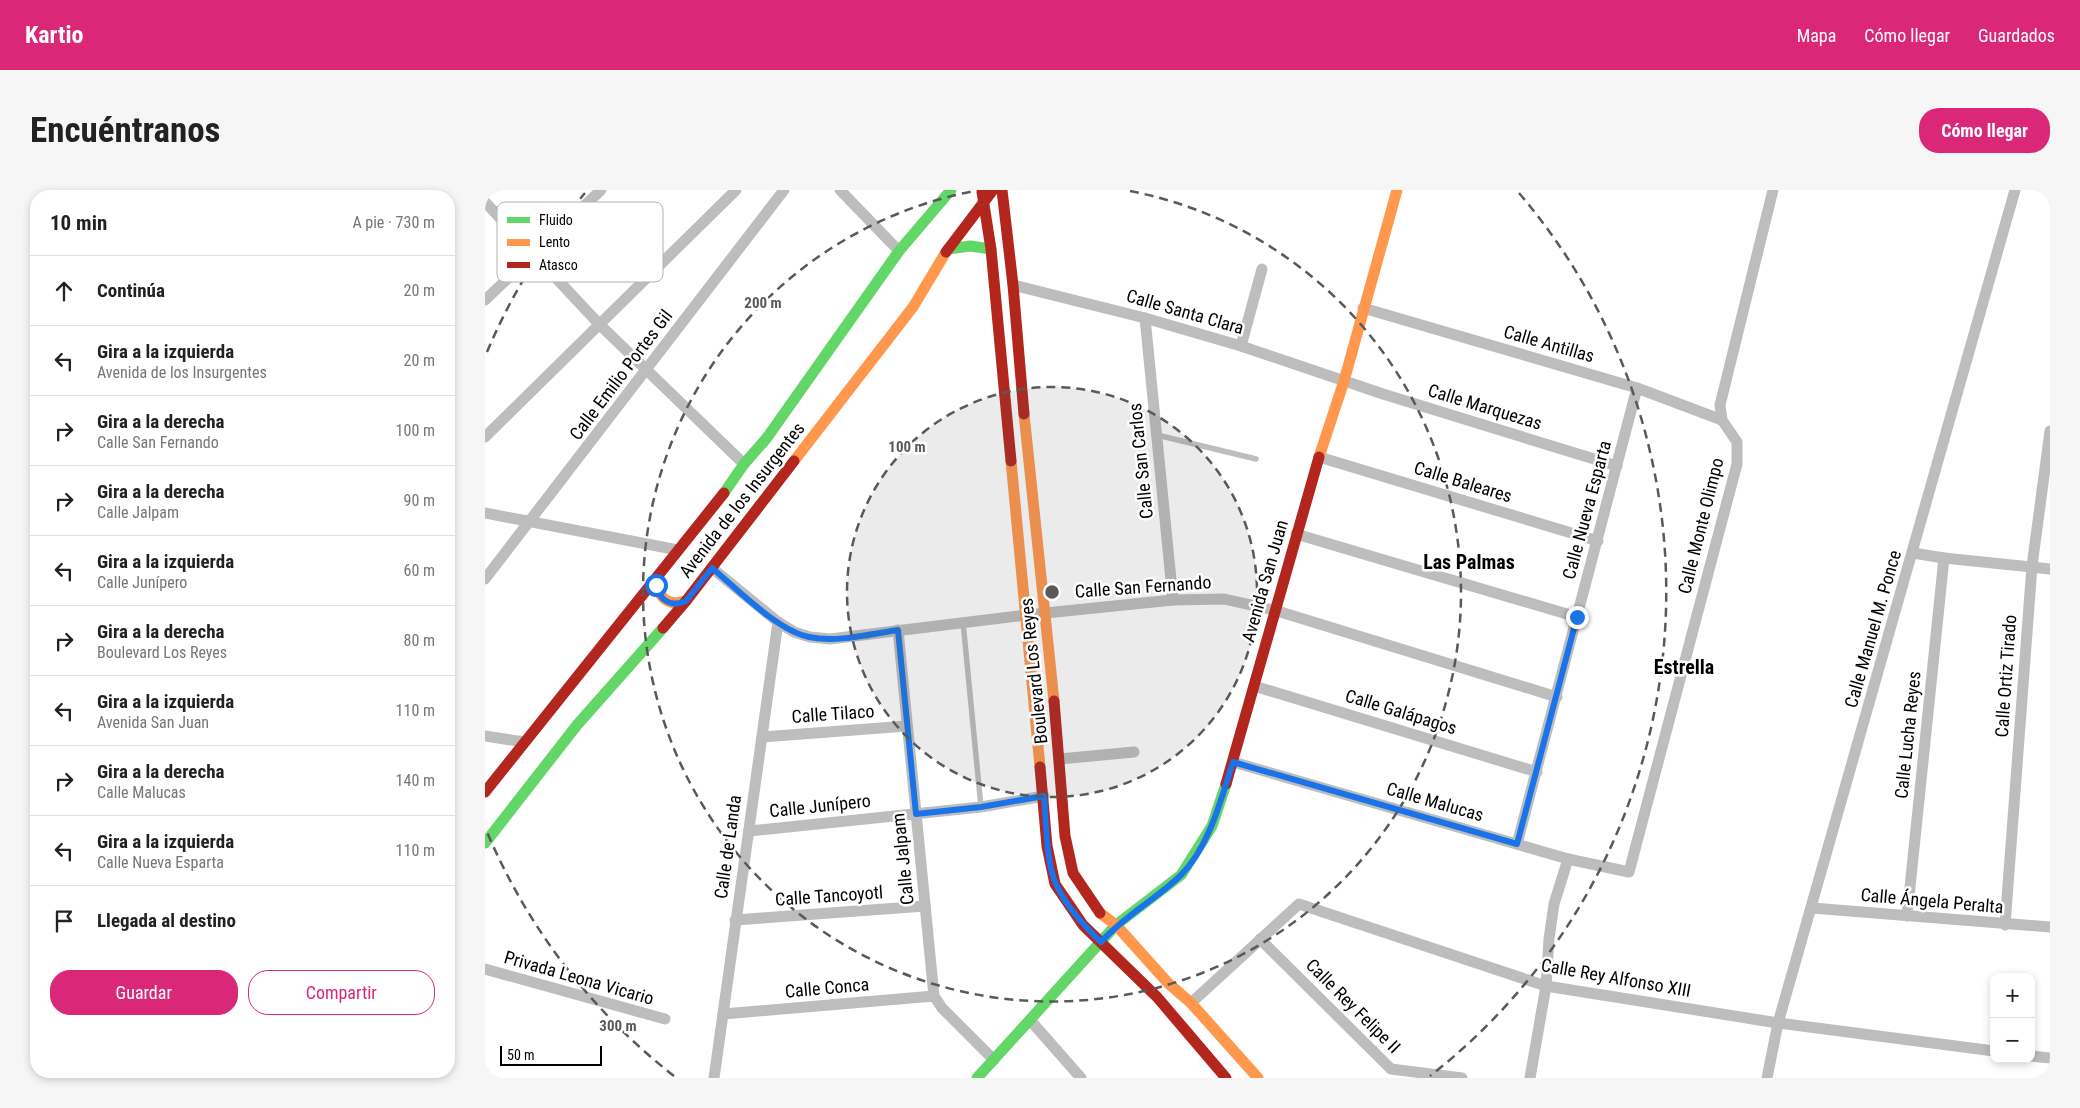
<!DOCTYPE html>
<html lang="es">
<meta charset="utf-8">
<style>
:root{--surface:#fff;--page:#f6f6f6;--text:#222;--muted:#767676;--line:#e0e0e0;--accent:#db2777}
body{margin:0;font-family:"Roboto Condensed",sans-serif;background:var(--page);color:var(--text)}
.controls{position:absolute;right:15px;bottom:15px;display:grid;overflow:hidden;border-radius:10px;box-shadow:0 2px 8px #0003}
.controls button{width:45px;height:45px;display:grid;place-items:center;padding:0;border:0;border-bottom:1px solid var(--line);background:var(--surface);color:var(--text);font:25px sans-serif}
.scale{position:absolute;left:15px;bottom:12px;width:102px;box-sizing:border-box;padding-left:5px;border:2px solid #000;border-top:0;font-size:14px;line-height:18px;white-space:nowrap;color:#000;-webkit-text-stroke:4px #fff;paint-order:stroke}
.stop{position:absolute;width:15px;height:15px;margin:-11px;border:4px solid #1a73e8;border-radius:50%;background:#fff}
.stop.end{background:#1a73e8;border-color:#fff;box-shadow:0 1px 5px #0008}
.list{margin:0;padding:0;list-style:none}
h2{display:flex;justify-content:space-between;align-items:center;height:65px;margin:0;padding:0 20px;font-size:21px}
h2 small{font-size:16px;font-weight:400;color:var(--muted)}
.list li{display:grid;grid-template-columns:32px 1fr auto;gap:15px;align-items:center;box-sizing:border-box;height:70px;padding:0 20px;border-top:1px solid var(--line)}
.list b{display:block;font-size:19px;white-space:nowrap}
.list p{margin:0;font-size:16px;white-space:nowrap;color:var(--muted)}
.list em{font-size:16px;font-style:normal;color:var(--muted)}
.actions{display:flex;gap:10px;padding:15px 20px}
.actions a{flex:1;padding:11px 0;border:1px solid var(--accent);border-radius:20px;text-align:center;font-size:18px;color:var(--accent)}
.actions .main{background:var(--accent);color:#fff}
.icon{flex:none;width:28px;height:28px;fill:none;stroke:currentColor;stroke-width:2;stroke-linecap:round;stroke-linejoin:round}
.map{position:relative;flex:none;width:1565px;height:888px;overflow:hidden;border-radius:20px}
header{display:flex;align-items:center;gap:30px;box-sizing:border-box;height:70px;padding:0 25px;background:var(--accent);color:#fff}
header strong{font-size:24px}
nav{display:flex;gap:28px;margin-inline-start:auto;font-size:18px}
.intro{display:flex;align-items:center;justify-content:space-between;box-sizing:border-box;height:120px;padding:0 30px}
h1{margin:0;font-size:35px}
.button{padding:12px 22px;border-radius:20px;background:var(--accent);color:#fff;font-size:18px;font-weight:700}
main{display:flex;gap:30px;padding:0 30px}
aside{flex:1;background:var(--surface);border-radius:20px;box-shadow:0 2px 8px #0003}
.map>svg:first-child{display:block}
</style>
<header>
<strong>Kartio</strong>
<nav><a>Mapa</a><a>Cómo llegar</a><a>Guardados</a></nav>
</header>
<div class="intro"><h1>Encuéntranos</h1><a class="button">Cómo llegar</a></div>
<main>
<aside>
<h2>10 min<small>A pie · 730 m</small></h2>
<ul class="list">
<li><svg class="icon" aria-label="ahead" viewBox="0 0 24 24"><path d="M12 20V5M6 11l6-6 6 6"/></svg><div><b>Continúa</b></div><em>20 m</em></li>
<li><svg class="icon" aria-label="left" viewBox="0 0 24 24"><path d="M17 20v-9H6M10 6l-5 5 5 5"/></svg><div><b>Gira a la izquierda</b><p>Avenida de los Insurgentes</p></div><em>20 m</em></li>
<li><svg class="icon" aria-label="right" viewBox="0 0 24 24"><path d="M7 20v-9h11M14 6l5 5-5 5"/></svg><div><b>Gira a la derecha</b><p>Calle San Fernando</p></div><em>100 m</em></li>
<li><svg class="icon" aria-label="right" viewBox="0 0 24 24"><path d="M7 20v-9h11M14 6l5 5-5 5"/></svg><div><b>Gira a la derecha</b><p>Calle Jalpam</p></div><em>90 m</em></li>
<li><svg class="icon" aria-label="left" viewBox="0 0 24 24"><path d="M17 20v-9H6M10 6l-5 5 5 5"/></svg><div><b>Gira a la izquierda</b><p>Calle Junípero</p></div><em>60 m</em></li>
<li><svg class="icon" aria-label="right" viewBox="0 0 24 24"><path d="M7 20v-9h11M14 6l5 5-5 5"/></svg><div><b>Gira a la derecha</b><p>Boulevard Los Reyes</p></div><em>80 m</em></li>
<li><svg class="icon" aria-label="left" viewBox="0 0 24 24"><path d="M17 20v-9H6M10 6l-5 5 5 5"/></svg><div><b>Gira a la izquierda</b><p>Avenida San Juan</p></div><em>110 m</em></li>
<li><svg class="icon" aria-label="right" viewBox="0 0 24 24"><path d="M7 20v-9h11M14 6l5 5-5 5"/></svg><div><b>Gira a la derecha</b><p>Calle Malucas</p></div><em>140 m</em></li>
<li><svg class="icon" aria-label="left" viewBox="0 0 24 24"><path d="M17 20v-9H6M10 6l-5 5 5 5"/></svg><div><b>Gira a la izquierda</b><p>Calle Nueva Esparta</p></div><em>110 m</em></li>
<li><svg class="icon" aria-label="arrive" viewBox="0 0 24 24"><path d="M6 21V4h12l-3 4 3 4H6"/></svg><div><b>Llegada al destino</b></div></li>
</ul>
<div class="actions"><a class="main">Guardar</a><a>Compartir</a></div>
</aside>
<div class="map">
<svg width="1565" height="888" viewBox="0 0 1565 888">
<rect width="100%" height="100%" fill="#fff"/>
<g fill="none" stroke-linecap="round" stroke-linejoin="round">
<g stroke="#bdbdbd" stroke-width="5.5">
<polyline points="672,245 771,269"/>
<polyline points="478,432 496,617"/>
</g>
<g stroke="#bdbdbd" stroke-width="11">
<polyline points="355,0 414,61"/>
<polyline points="0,12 114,134 259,274"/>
<polyline points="528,95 660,128 756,156 898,204 1132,276"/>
<polyline points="0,110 116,0"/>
<polyline points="878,118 1152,198 1237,230"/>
<polyline points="660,128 688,410"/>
<polyline points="756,156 777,79"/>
<polyline points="0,247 251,0"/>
<polyline points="834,267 1113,351"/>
<polyline points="0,323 193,360"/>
<polyline points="811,344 1092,427"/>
<polyline points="1428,363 1459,368 1565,379"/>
<polyline points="227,378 293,432 309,442 325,447 345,449 541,425 688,410 739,409 789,420 1072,507"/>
<polyline points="0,389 299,0"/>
<polyline points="413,440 449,806 457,818 509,870"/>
<polyline points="769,496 1052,582"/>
<polyline points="0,546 39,552"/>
<polyline points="277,547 422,536"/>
<polyline points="575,569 649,562"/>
<polyline points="748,572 1083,669 1144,682 1252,274 1252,252 1237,230 1235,215 1288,0"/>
<polyline points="264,641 496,617 559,606"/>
<polyline points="1032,654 1152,198"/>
<polyline points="1327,718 1565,737"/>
<polyline points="1422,726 1459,368"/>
<polyline points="250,730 440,716"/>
<polyline points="1520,735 1547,376 1565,241"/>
<polyline points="775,749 906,879 977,888"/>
<polyline points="0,779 180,829"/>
<polyline points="706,813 814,714 1061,796 1293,833 1509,861"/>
<polyline points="238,824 449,806"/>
<polyline points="545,830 596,888"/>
<polyline points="1546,866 1565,868"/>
<polyline points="229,888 293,432"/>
<polyline points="1045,888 1061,796 1064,749 1069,714 1083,669"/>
<polyline points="1282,888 1293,833 1530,0"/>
</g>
<g stroke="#63d668" stroke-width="11">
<polyline points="463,59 485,56 506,59"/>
<polyline points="239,303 259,274 281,249 414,61 466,0"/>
<polyline points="0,653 92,535 178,438"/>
<polyline points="492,888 631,735 696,685 727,636 741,594"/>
</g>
<g stroke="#ff974d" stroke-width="11">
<polyline points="539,224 569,511"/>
<polyline points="834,267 859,191 912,0"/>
<polyline points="309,271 428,117 461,62"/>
<polyline points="526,271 555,577"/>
<path d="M171,389C172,407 183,417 201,411"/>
<polyline points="615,723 631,735 683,793 706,813 773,888"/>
</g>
<g stroke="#b3261e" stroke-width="11">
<polyline points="517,0 528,95 539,224"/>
<polyline points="497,2 506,59 526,271"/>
<polyline points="461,62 508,0"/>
<polyline points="178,438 201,411 309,271"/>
<polyline points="569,511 580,646 588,683 615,723"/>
<polyline points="555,577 562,656 570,694 598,735 672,807 741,888"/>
<polyline points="741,594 834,267"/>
<polyline points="0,602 239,303"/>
</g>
</g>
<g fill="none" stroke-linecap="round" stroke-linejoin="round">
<path stroke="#1a73e8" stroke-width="6" d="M171,395C174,410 186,418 201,411L227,378C252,399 293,441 324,447C352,453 385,444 413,440L431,624L496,617L559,606C561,630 561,673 571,694C581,716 599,736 616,752C639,726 670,710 695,686C724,658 736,609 748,572L1032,654L1092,427"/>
</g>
<circle cx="567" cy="402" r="205" fill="#595959" fill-opacity=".12"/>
<g fill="none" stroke="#595959" stroke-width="2.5" stroke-dasharray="9 6">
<circle cx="567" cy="402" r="205"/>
<path d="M645 1A409 409 0 1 1 489 1"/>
<path d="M189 886A614 614 0 0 1 2 642M2 162A614 614 0 0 1 100 3M1034 3A614 614 0 0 1 945 886"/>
</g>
<g text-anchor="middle" stroke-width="5" stroke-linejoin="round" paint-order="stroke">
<g font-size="18" fill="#000" stroke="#fff">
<text transform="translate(700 122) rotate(16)" y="6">Calle Santa Clara</text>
<text transform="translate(1064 154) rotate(16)" y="6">Calle Antillas</text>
<text transform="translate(136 185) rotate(-53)" y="6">Calle Emilio Portes Gil</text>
<text transform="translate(1000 217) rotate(17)" y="6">Calle Marquezas</text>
<text transform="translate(656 271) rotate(-96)" y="6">Calle San Carlos</text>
<text transform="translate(978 292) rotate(17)" y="6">Calle Baleares</text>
<text transform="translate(257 310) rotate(-52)" y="6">Avenida de los Insurgentes</text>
<text transform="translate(1102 320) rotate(-75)" y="6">Calle Nueva Esparta</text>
<text transform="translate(1216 336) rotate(-76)" y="6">Calle Monte Olimpo</text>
<text transform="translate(780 391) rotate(-74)" y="6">Avenida San Juan</text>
<text transform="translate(658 397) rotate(-4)" y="6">Calle San Fernando</text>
<text transform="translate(1388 439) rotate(-74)" y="6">Calle Manuel M. Ponce</text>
<text transform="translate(549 481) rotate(-96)" y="6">Boulevard Los Reyes</text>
<text transform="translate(1521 486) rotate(-86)" y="6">Calle Ortiz Tirado</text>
<text transform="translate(916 522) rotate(17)" y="6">Calle Galápagos</text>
<text transform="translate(348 524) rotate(-4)" y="6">Calle Tilaco</text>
<text transform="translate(1423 545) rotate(-84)" y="6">Calle Lucha Reyes</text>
<text transform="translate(950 612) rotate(16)" y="6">Calle Malucas</text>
<text transform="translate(335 616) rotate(-6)" y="6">Calle Junípero</text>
<text transform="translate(243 657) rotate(-82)" y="6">Calle de Landa</text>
<text transform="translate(418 669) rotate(-96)" y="6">Calle Jalpam</text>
<text transform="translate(344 706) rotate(-4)" y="6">Calle Tancoyotl</text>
<text transform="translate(1447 711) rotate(5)" y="6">Calle Ángela Peralta</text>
<text transform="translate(94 788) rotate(16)" y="6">Privada Leona Vicario</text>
<text transform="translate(1131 788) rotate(10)" y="6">Calle Rey Alfonso XIII</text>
<text transform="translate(342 798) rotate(-5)" y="6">Calle Conca</text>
<text transform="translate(868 816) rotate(45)" y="6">Calle Rey Felipe II</text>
</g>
<g font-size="20" font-weight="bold" fill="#000" stroke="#fff">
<text x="984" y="379">Las Palmas</text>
<text x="1199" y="484">Estrella</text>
</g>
</g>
<rect x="12" y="12" width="166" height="80" rx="8" fill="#fff" stroke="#b2b2b2" stroke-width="1"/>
<rect x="22" y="27" width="23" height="6" fill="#63d668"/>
<rect x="22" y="49" width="23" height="7" fill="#ff974d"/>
<rect x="22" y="72" width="23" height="6" fill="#b3261e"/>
<g font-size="14" fill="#000">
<text x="54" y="35">Fluido</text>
<text x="54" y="57">Lento</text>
<text x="54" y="80">Atasco</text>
</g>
<circle cx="567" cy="402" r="8" fill="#595959" stroke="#fff" stroke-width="2.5"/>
<g font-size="15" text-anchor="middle" font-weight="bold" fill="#595959" stroke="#fff" stroke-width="5" stroke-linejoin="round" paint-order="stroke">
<text x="278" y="118">200 m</text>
<text x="422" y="262">100 m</text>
<text x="133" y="841">300 m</text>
</g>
</svg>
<div class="controls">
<button>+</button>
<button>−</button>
</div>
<div class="scale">50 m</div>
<div class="stop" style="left:171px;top:395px"></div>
<div class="stop end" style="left:1092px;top:427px"></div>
</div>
</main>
